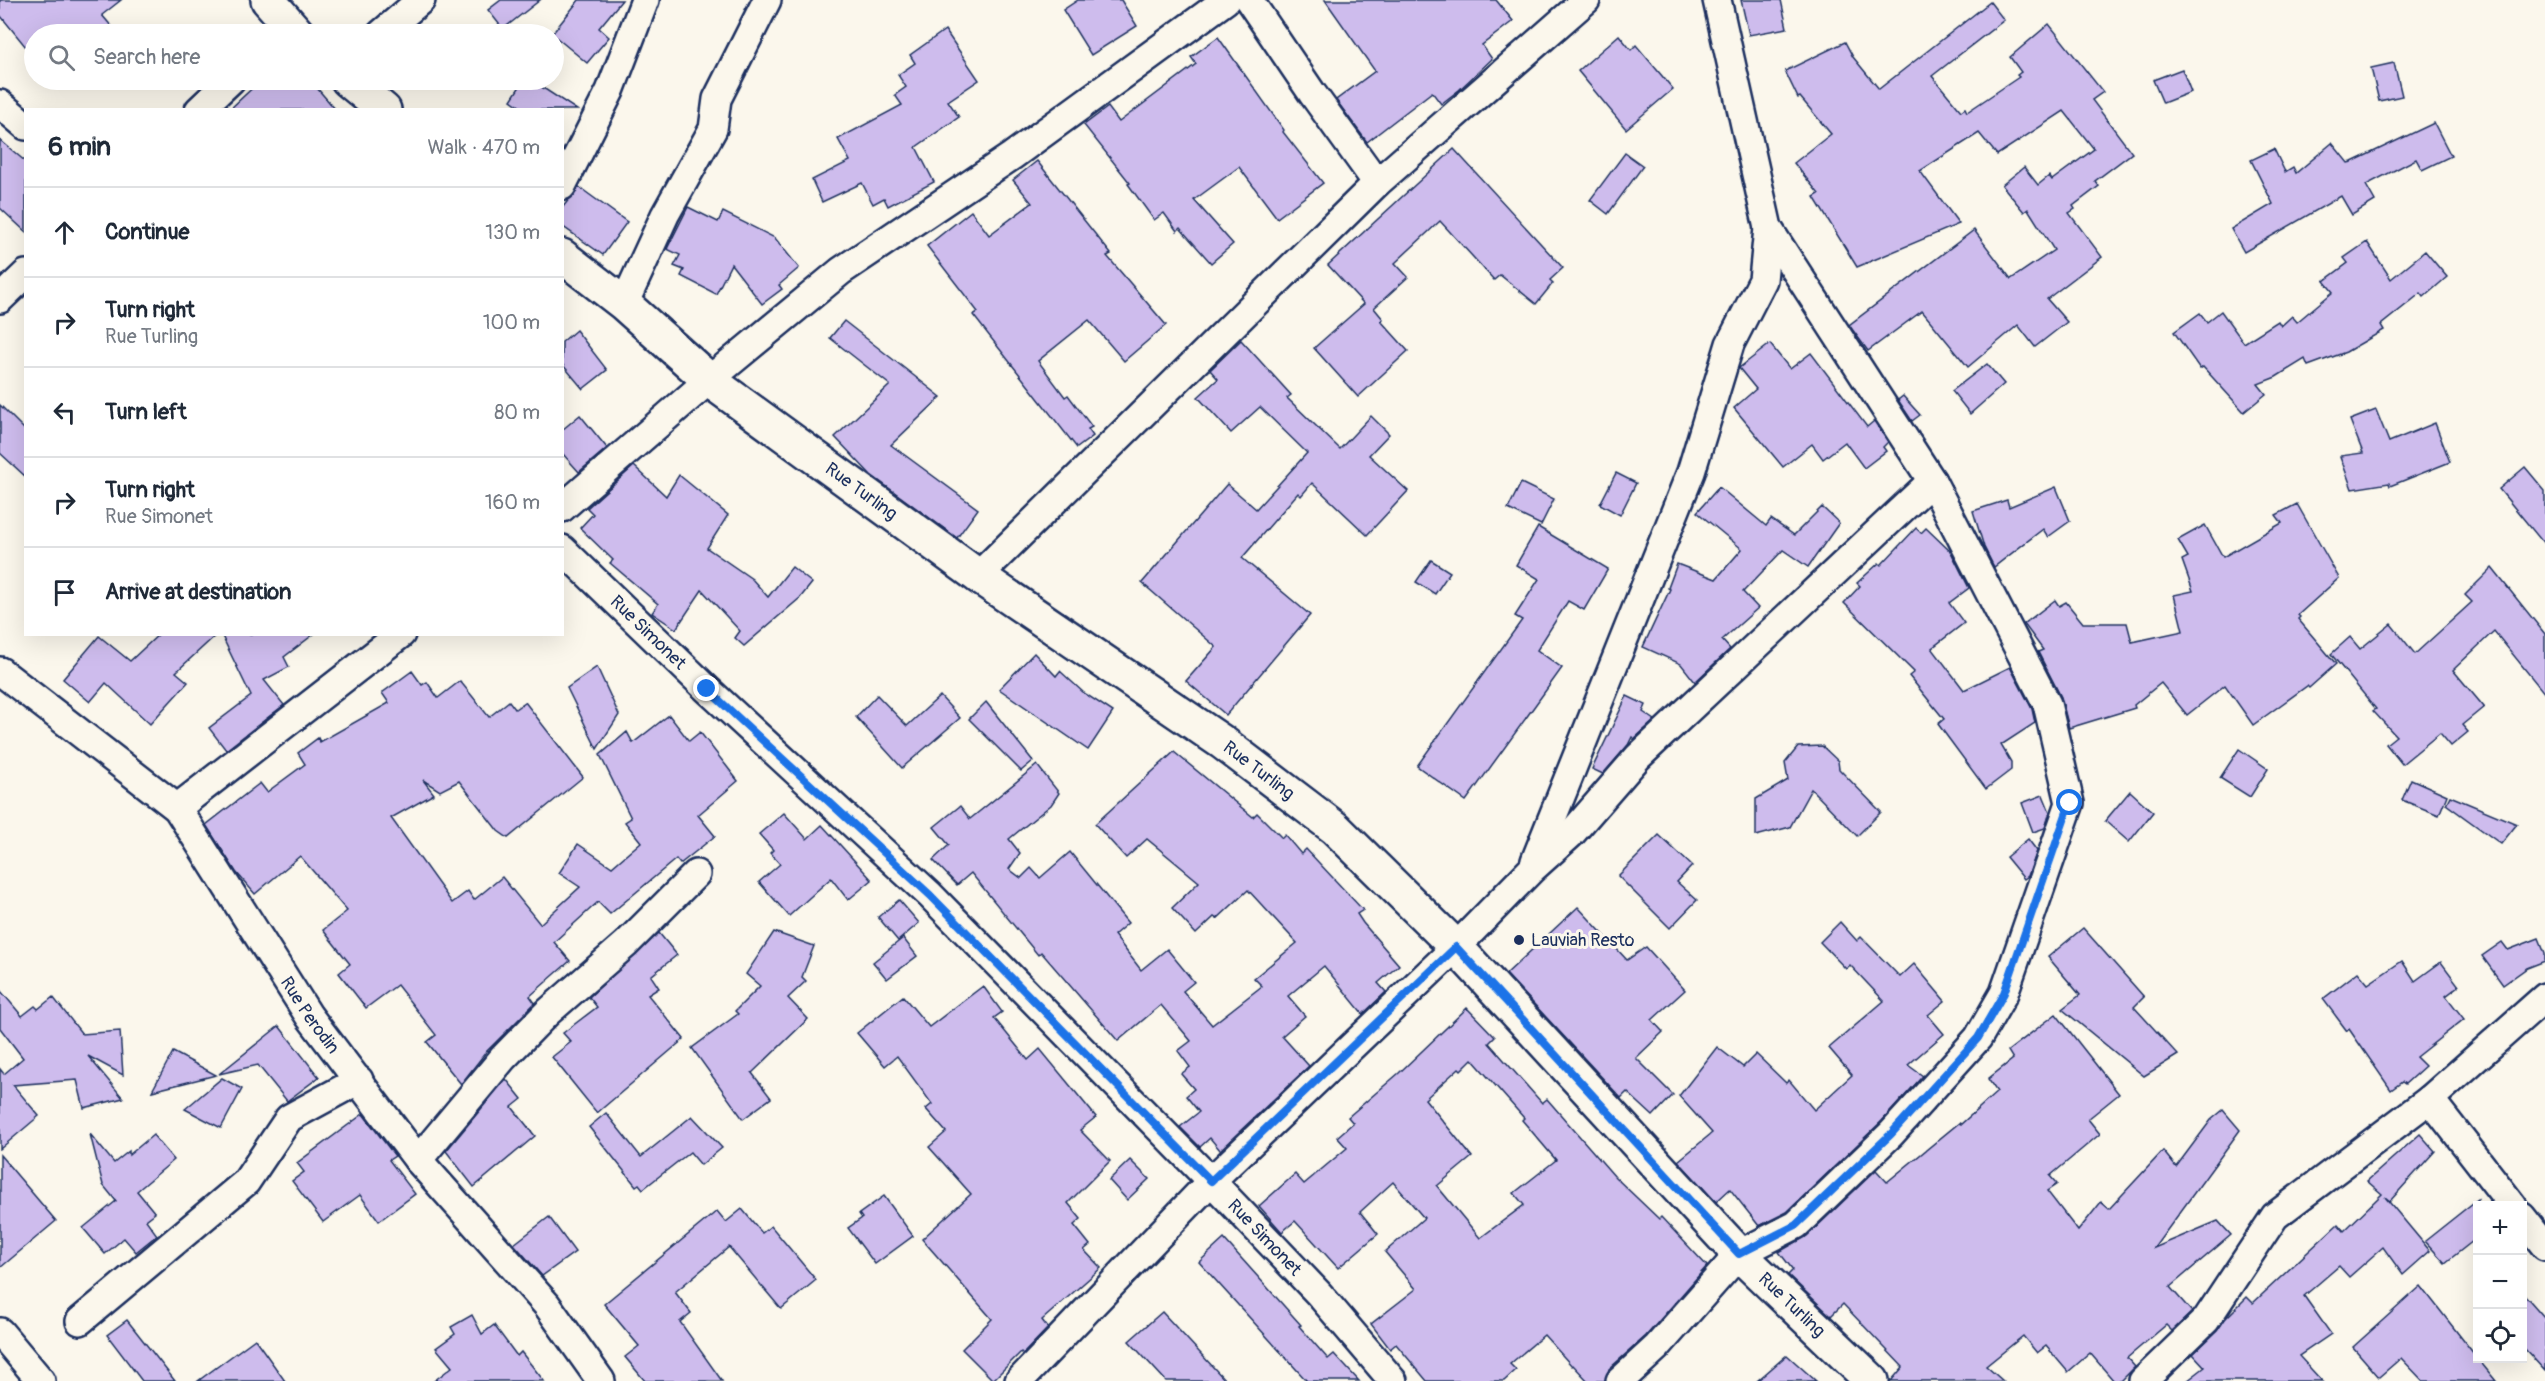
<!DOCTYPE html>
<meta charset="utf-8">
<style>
:root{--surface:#fff;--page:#f6f6f7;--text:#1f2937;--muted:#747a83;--line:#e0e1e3}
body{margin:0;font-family:Pangolin,sans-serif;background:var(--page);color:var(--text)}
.controls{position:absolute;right:18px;bottom:18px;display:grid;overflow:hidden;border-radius:0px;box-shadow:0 6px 24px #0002}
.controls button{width:54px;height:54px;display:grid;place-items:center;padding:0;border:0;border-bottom:2px solid var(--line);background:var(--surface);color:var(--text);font:30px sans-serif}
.stop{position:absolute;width:18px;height:18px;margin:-14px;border:4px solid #1a73e8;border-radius:50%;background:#fff}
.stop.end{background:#1a73e8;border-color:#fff;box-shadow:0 2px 6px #0008}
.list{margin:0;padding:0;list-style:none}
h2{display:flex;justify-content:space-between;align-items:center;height:78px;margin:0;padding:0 24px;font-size:26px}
h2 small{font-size:20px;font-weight:400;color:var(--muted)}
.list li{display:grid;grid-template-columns:39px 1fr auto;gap:18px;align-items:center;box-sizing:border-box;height:90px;padding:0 24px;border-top:2px solid var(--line)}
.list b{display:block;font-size:22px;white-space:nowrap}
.list p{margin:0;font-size:20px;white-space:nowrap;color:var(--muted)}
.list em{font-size:20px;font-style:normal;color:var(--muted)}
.icon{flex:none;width:33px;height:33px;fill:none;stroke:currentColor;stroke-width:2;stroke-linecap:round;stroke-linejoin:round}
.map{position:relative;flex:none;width:2545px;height:1381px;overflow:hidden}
.search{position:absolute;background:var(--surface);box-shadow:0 6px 24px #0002;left:24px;top:24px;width:540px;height:66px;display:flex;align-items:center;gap:15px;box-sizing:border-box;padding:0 21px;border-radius:33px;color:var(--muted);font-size:22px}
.panel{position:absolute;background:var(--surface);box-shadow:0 6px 24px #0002;left:24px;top:108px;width:540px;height:528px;border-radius:0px}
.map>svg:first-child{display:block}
</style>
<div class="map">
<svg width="2545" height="1381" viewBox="0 0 2545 1381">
<rect width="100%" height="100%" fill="#fbf7ec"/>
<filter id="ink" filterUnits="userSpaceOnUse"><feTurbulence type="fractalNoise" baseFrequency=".0167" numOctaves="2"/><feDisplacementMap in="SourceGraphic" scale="12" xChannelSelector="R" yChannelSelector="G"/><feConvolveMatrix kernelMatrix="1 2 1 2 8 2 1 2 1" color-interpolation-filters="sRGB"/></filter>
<g filter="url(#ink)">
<g fill="#cebced" stroke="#1b2f5e" stroke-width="1.5" fill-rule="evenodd">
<polygon points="0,0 121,0 102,15 118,34 34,34 34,57 0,15"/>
<polygon points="501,0 540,0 503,29 488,10"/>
<polygon points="579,0 622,0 599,28 609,37 587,63 552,34"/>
<polygon points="1078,0 1121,0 1137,26 1091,55 1063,10"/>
<polygon points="1325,0 1496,0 1513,21 1482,45 1492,59 1459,90 1441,104 1432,92 1367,142 1336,100 1375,71"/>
<polygon points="1741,0 1781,0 1787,28 1749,35"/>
<polygon points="1990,2 2004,20 1932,76 1961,111 1965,108 1967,112 2019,77 2017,75 2021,72 2010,57 2049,24 2103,92 2092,100 2132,153 2095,181 2099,186 2073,206 2075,209 2069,213 2102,257 2047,299 2067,322 2035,347 2018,325 1968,367 1922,311 1868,351 1849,325 1974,230 2011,279 2054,250 2028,209 2024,212 2002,185 2024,167 2038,185 2049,176 2052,180 2094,149 2064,111 1997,155 1979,133 1920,171 1959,224 1857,267 1814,197 1819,194 1794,163 1831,134 1800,97 1798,98 1785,71 1845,42 1853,57 1879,89"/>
<polygon points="945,30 979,80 948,101 959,117 916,147 934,182 888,206 884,198 873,204 862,183 822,202 812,180 850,161 838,139 902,105 895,95 906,87 898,75 915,63 910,55"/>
<polygon points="1619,35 1631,50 1636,45 1673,89 1626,129 1578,71"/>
<polygon points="1218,37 1284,130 1283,132 1323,183 1277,218 1239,167 1194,200 1233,244 1211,263 1180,228 1177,231 1164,213 1154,220 1128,184 1130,183 1084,125 1108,107 1119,122 1196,64 1191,57"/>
<polygon points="2394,63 2402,96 2379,101 2371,68"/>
<polygon points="2182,69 2191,92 2163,103 2153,80"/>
<polygon points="261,80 310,80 336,110 229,110"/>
<polygon points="524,80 531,80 577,110 525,110 511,100"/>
<polygon points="2434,123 2451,156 2422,170 2416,159 2366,185 2375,201 2352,215 2341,196 2244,252 2231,229 2273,204 2251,160 2274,149 2285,172 2293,167 2296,173 2332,143 2348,163 2352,162"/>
<polygon points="0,140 26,162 26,232 0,208"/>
<polygon points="1454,149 1563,268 1550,280 1553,283 1536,304 1500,275 1494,280 1440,221 1395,263 1408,277 1374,308 1383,319 1381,321 1408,351 1358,397 1314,348 1364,304 1328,265"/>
<polygon points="1625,153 1643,166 1608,214 1590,200"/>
<polygon points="1037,161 1111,254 1107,256 1166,325 1124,361 1089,320 1038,361 1065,397 1068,395 1092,427 1088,429 1093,436 1077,448 973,315 978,312 927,246 971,211 989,235 1032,203 1013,180"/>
<polygon points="579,187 627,222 603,255 562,226 562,208"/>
<polygon points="688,207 718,222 723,212 775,238 799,268 779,285 782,289 762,304 731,264 716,294 681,276 684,270 674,266 680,255 667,249"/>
<polygon points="2367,242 2391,279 2425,251 2447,277 2424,297 2421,293 2381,325 2384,330 2346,352 2308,366 2305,359 2276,377 2258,384 2266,394 2244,412 2203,367 2200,369 2174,332 2200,313 2207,322 2221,311 2244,343 2278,321 2281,326 2292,316 2297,322 2333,292 2324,281 2348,263 2344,258"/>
<polygon points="844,321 941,397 891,445 978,509 957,538 871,475 835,437 890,385 830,338"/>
<polygon points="576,330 607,370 583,389 562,364 562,342"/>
<polygon points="1241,340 1291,395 1287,398 1340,449 1371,416 1389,434 1369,455 1408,491 1367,535 1312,483 1301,496 1298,493 1242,558 1310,615 1226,715 1186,681 1216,647 1142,583 1227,484 1256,509 1307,453 1260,407 1231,433 1198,397 1218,379 1210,370"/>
<polygon points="1770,344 1790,369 1811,353 1867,427 1874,421 1888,442 1883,447 1886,451 1864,468 1845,442 1823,459 1812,444 1783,467 1734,408 1756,389 1739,368"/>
<polygon points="1987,364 2004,384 1970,414 1952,391"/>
<polygon points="1903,396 1920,415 1912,421 1898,400"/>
<polygon points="0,405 26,431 26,477 0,453"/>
<polygon points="2376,410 2389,442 2435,423 2450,462 2390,486 2389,483 2352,489 2340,456 2363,453 2350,420"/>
<polygon points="580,415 607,448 579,472 562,453 562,430"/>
<polygon points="634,466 666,496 679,475 728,515 707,548 752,579 768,597 792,567 812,583 800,598 744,646 735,638 740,631 702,590 676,629 652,613 658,604 610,563 613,560 580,528 593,514 587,508"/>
<polygon points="2525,467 2545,491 2545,545 2499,489"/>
<polygon points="1616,473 1636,483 1620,515 1600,504"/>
<polygon points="1521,483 1554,499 1541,525 1508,509"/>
<polygon points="1719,487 1766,526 1771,519 1794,535 1822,507 1839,523 1808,567 1783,550 1743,592 1758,608 1722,640 1730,649 1695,682 1681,664 1643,647 1670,589 1668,588 1677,564 1716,579 1742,549 1697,512"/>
<polygon points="2056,487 2070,521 2048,537 2043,529 1994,567 1984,547 1973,511 2007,500 2009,507"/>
<polygon points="2297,504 2339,578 2298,615 2300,617 2298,619 2336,664 2309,688 2307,686 2253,725 2225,685 2187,715 2161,683 2134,705 2135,708 2069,728 2061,697 2038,652 2043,650 2024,624 2055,600 2059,606 2066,602 2083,623 2127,623 2132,642 2183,631 2174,595 2193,591 2182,560 2188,557 2178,540 2205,525 2223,557 2282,523 2276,515"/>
<polygon points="1538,527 1608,569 1584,610 1568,601 1537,650 1562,668 1466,801 1417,766 1522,620 1515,616 1539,579 1516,565"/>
<polygon points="1916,528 1921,533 1926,528 1951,552 1969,588 1949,603 1964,623 1932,648 1964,690 2010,667 2032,709 2035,723 2001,745 2011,762 2011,770 1986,789 1938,724 1944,719 1909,676 1914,672 1844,603 1860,586 1857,583 1879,563 1881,565"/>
<polygon points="1431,560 1450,572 1435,594 1416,582"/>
<polygon points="2492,568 2545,634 2545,694 2494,631 2453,670 2484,707 2462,725 2468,732 2451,746 2440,733 2402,764 2386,744 2396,736 2373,711 2376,709 2331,654 2350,637 2360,649 2391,624 2415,654 2472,602 2465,595"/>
<polygon points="159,634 217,634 176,672 188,682 150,724 106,683 90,702 63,679 99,636 130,661"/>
<polygon points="221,634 314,634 284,657 289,667 264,680 284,705 226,750 209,728 251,696"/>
<polygon points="1034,653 1056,676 1060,671 1084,693 1113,712 1088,750 999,689"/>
<polygon points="597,667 619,715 597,749 567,688"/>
<polygon points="412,671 422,685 427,682 438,698 460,681 489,717 509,701 515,709 525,702 583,777 508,838 498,831 459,781 440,791 423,780 434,794 391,818 452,903 468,891 474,900 502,877 540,924 580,887 559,873 578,844 612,867 641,842 625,822 631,818 600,755 627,732 633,743 669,715 689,741 700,732 738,781 698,815 715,836 680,864 676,859 610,914 598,902 554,942 570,961 530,996 535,1003 486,1052 461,1084 427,1042 436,1035 397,985 366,1008 339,973 350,964 323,930 347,911 300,856 255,894 236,872 206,825 260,783 267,792 305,764 298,753 318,738 320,742 389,703 382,693"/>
<polygon points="877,695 907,726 940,696 960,718 902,768 856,717"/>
<polygon points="1627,696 1646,705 1643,712 1655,720 1634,739 1632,737 1628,745 1603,774 1592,769"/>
<polygon points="986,702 1033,761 1021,771 969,719"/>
<polygon points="1822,746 1838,761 1839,769 1881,812 1857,836 1811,789 1790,827 1756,836 1756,799 1788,780 1785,763 1798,747"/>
<polygon points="2239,749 2268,769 2250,797 2220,778"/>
<polygon points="1174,752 1253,817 1257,813 1282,838 1285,835 1301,854 1306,849 1363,910 1357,914 1363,923 1399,965 1378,983 1386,992 1363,1014 1324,966 1288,996 1305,1016 1282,1036 1309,1066 1220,1150 1210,1138 1200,1147 1180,1127 1199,1112 1186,1096 1194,1089 1181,1074 1190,1067 1178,1051 1191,1041 1161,1005 1118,1041 1041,952 1038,955 971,873 957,885 933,860 949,845 934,827 960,806 970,819 1037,765 1059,793 1051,805 1009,839 1020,853 1009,869 1021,878 1031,868 1040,878 1070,852 1128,923 1114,935 1141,970 1167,949 1194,982 1183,991 1212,1025 1262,986 1254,978 1297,943 1248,890 1217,919 1214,917 1196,934 1172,908 1199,882 1147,839 1126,858 1095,824"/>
<polygon points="2411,779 2447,795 2439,815 2402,800"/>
<polygon points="2130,791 2153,812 2129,842 2105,821"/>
<polygon points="2043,795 2050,812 2045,828 2033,832 2022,803"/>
<polygon points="2450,796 2517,824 2501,844 2446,804"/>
<polygon points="784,813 807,839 822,825 872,880 848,900 831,878 789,916 759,882 780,864 770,853 773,850 759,834"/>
<polygon points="1659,835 1692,866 1677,882 1697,900 1670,928 1618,876"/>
<polygon points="2028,839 2037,851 2028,876 2024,879 2006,857"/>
<polygon points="899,900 919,923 898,941 878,917"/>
<polygon points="1578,907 1627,960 1646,947 1685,990 1652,1020 1663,1032 1636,1058 1673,1095 1653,1116 1627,1092 1621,1098 1506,974"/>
<polygon points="1840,922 1857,941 1861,937 1900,977 1914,964 1945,1001 1928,1015 1944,1034 1908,1065 1923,1076 1882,1121 1787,1212 1759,1226 1730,1189 1716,1202 1678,1161 1712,1133 1679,1096 1717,1047 1743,1067 1756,1054 1786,1083 1789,1080 1814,1110 1852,1075 1829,1048 1884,1001 1850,965 1846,969 1820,942"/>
<polygon points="2083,928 2144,997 2134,1007 2178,1055 2144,1076 2062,1009 2080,995 2048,957"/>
<polygon points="774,932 814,946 802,977 806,981 788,998 808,1019 752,1073 771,1098 743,1119 692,1048 738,1014 735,1011 760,986 746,974"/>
<polygon points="659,933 677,955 651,976 659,988 648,995 684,1039 597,1113 552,1057 571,1042 563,1033 597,1007 589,997"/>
<polygon points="903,938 917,956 887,979 873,962"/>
<polygon points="2539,938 2545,953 2545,961 2527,968 2503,985 2482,956 2502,942 2508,950"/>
<polygon points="2402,961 2415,981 2441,962 2459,986 2446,996 2464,1019 2416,1057 2425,1066 2405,1084 2402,1082 2391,1090 2349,1029 2347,1031 2323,999 2358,972 2368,984"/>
<polygon points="983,986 1002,1012 994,1018 1028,1060 1040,1049 1096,1117 1080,1130 1110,1161 1068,1203 1081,1219 1074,1225 1090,1245 1084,1250 1101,1268 1042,1320 1048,1328 1023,1354 1021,1352 993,1380 962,1349 992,1319 922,1239 971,1194 929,1147 946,1132 926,1109 932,1104 897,1056 885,1066 857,1033 903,996 929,1027"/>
<polygon points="0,990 22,1016 35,1006 38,1009 53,997 82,1034 120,1031 123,1075 88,1056 123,1098 84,1108 77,1080 13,1085 39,1116 0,1149 0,1069 4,1074 23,1058 0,1028"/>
<path d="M1467,1008L1495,1037L1489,1043L1542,1103L1547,1099L1615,1177L1659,1219L1661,1217L1707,1266L1646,1336L1609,1369L1605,1381H1588L1573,1365L1572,1366L1544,1335L1510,1364L1516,1370L1504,1381H1427L1396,1344L1390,1349L1371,1324L1416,1289L1385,1252L1424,1218L1393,1182L1360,1212L1378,1234L1338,1268L1295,1221L1282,1232L1259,1206L1295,1174L1304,1184L1347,1148L1337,1137L1353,1123L1348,1117L1399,1073ZM1472,1059L1524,1118L1522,1120L1556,1160L1514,1193L1524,1205L1480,1238L1437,1186L1472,1157L1425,1099L1459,1068L1461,1070Z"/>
<polygon points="2056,1014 2119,1094 2088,1119 2100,1134 2050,1176 2057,1184 2047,1191 2078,1231 2101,1202 2109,1209 2163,1151 2176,1167 2211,1120 2223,1110 2240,1130 2154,1248 2218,1221 2231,1235 2170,1287 2192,1312 2172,1331 2166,1325 2127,1358 2135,1367 2121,1381 2114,1381 2090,1353 2068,1372 2046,1346 2037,1353 2023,1336 1986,1366 2003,1381 1891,1381 1903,1367 1843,1304 1831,1316 1788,1275 1793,1270 1779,1252 1807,1236 1876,1170 1887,1182 1959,1123 1961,1124 1997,1092 1988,1079 2013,1059 2008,1051"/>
<polygon points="279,1026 319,1077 287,1101 258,1065 219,1074"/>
<polygon points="173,1052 216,1075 152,1091"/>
<polygon points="222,1078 242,1089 221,1128 185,1109"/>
<polygon points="506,1079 522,1099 512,1107 535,1136 474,1187 446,1151"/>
<polygon points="606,1113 641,1157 692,1116 722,1148 701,1165 690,1152 643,1189 639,1184 636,1186 589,1127"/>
<polygon points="363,1114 395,1156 389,1160 415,1194 379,1221 360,1195 323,1222 292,1181 304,1172 297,1163"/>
<polygon points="90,1134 114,1163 129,1151 129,1155 153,1135 174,1160 137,1191 155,1213 146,1220 157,1235 136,1252 124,1238 105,1254 83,1228 116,1201 103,1185"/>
<polygon points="2420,1134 2435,1151 2390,1201 2385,1197 2430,1251 2403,1275 2383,1247 2349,1277 2339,1266 2304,1296 2331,1334 2299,1356 2322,1381 2187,1381 2205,1367 2193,1354 2217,1331 2225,1319 2247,1297 2253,1303 2338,1224 2344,1231 2382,1194 2367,1181"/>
<polygon points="0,1155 56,1221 0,1268"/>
<polygon points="1130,1160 1149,1179 1127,1200 1109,1180"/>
<polygon points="884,1196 913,1236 875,1264 848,1228 862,1218 859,1214"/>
<polygon points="2478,1199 2478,1237 2445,1263 2425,1241"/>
<polygon points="742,1209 762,1233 771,1226 816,1280 781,1309 729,1247 675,1292 691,1313 680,1322 722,1381 645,1381 625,1357 639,1346 604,1304 717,1211 726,1222"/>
<polygon points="549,1217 575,1252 542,1276 514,1244"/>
<polygon points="1224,1239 1301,1325 1299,1326 1328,1359 1334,1354 1359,1381 1304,1381 1306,1380 1199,1262"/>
<polygon points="2421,1286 2478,1359 2496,1381 2423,1381 2401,1358 2379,1377 2353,1347"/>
<polygon points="2523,1293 2545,1318 2545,1371 2523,1347"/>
<polygon points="1162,1312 1226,1381 1166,1381 1129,1341"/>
<polygon points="472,1315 482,1334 494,1325 517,1356 521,1352 544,1381 434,1381 452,1367 436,1348 455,1334 451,1327"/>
<polygon points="127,1320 175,1381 142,1381 107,1335"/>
<polygon points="255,1339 285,1381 198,1381"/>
<polygon points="1787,1355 1816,1381 1757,1381"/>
</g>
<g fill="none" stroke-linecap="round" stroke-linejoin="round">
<g stroke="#1b2f5e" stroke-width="32">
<g id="street">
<polyline points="1249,0 1312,93 1377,183"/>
<polyline points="381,34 421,0"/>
<polyline points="0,104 26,126"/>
<polyline points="199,110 231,80"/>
<polyline points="562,186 610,91 645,0"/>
<polyline points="0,299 26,274"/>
<polyline points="624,304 665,215 713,129 717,99 767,0"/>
<polyline points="562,508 709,380 841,271 1012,156 1226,0"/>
<path id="s1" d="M562,549L707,689L930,895L1211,1181L1319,1294L1393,1381"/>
<polyline points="978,576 1377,183 1586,0"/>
<path id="s2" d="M0,671L177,808L309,1016L418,1160L547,1305L601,1381"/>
<polyline points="177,808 401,634"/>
<polyline points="1535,861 1691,472 1730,344 1763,280 1768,228"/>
<polyline points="2430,1099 2513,1206"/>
<polyline points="418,1160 503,1058 547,1013 626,944 696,874"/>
<polyline points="2522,1217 2545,1246"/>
<polyline points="80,1321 246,1182 289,1118 359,1080"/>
<polyline points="0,1332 41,1381"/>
<polyline points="1019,1381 1211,1181 1456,947 1532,869 1572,833 1638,757 1932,481"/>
<polyline points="1620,1381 1657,1347 1739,1254 1796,1225 1891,1134 1978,1038 2004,993 2070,803 2047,704 1932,481 1768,228 1717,0"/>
<polyline points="2143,1381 2206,1320 2275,1216 2430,1099 2545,997"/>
</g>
</g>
<g stroke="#1b2f5e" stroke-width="38">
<g id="secondary">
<polyline points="268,0 298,34"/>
<polyline points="348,80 384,110"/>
<path id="s3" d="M562,256L624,304L709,380L978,576L1222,742L1335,828L1456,947L1739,1254L1872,1381"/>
</g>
</g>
<use href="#street" stroke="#fbf7ec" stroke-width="27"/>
<use href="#secondary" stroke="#fbf7ec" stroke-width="33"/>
</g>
</g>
<g fill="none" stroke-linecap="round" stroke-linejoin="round" filter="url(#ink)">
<polyline stroke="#1a73e8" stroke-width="8" points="707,689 930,895 1211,1181 1456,947 1739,1254 1796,1225 1891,1134 1978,1038 2004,993 2070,803"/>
</g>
<circle fill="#1b2f5e" stroke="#fbf7ec" stroke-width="2" cx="1519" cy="940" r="6"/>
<g text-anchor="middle" stroke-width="6" stroke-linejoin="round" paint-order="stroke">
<g font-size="18" fill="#1b2f5e" stroke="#fbf7ec">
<text dy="6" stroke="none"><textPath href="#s3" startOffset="381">Rue Turling</textPath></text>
<text dy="6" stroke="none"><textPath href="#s1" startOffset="120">Rue Simonet</textPath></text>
<text dy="6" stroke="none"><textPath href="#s3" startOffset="867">Rue Turling</textPath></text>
<text dy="6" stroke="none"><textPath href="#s2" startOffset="470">Rue Perodin</textPath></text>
<text dy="6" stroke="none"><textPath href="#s1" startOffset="984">Rue Simonet</textPath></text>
<text dy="6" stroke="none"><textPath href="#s3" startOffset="1623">Rue Turling</textPath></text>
</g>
<g font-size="18" fill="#1b2f5e" stroke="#fbf7ec" text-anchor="start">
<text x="1531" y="946">Lauviah Resto</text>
</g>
</g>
</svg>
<div class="controls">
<button>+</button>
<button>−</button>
<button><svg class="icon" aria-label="locate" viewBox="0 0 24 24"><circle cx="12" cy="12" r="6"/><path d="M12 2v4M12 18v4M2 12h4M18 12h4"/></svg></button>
</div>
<div class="stop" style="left:2070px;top:803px"></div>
<div class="stop end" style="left:707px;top:689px"></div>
<div class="search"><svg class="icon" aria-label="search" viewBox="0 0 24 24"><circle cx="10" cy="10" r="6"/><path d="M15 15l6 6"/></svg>Search here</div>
<section class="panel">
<h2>6 min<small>Walk · 470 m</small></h2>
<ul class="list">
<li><svg class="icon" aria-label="ahead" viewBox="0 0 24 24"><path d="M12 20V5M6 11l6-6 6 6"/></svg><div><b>Continue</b></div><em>130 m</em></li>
<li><svg class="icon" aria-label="right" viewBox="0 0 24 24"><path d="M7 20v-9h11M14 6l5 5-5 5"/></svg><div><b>Turn right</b><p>Rue Turling</p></div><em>100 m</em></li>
<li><svg class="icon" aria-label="left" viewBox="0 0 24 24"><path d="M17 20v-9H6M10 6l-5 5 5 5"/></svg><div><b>Turn left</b></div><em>80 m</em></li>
<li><svg class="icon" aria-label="right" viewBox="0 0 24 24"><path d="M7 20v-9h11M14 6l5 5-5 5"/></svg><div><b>Turn right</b><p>Rue Simonet</p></div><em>160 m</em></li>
<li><svg class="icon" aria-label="arrive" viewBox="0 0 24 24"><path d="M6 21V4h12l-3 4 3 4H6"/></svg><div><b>Arrive at destination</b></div></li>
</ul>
</section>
</div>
